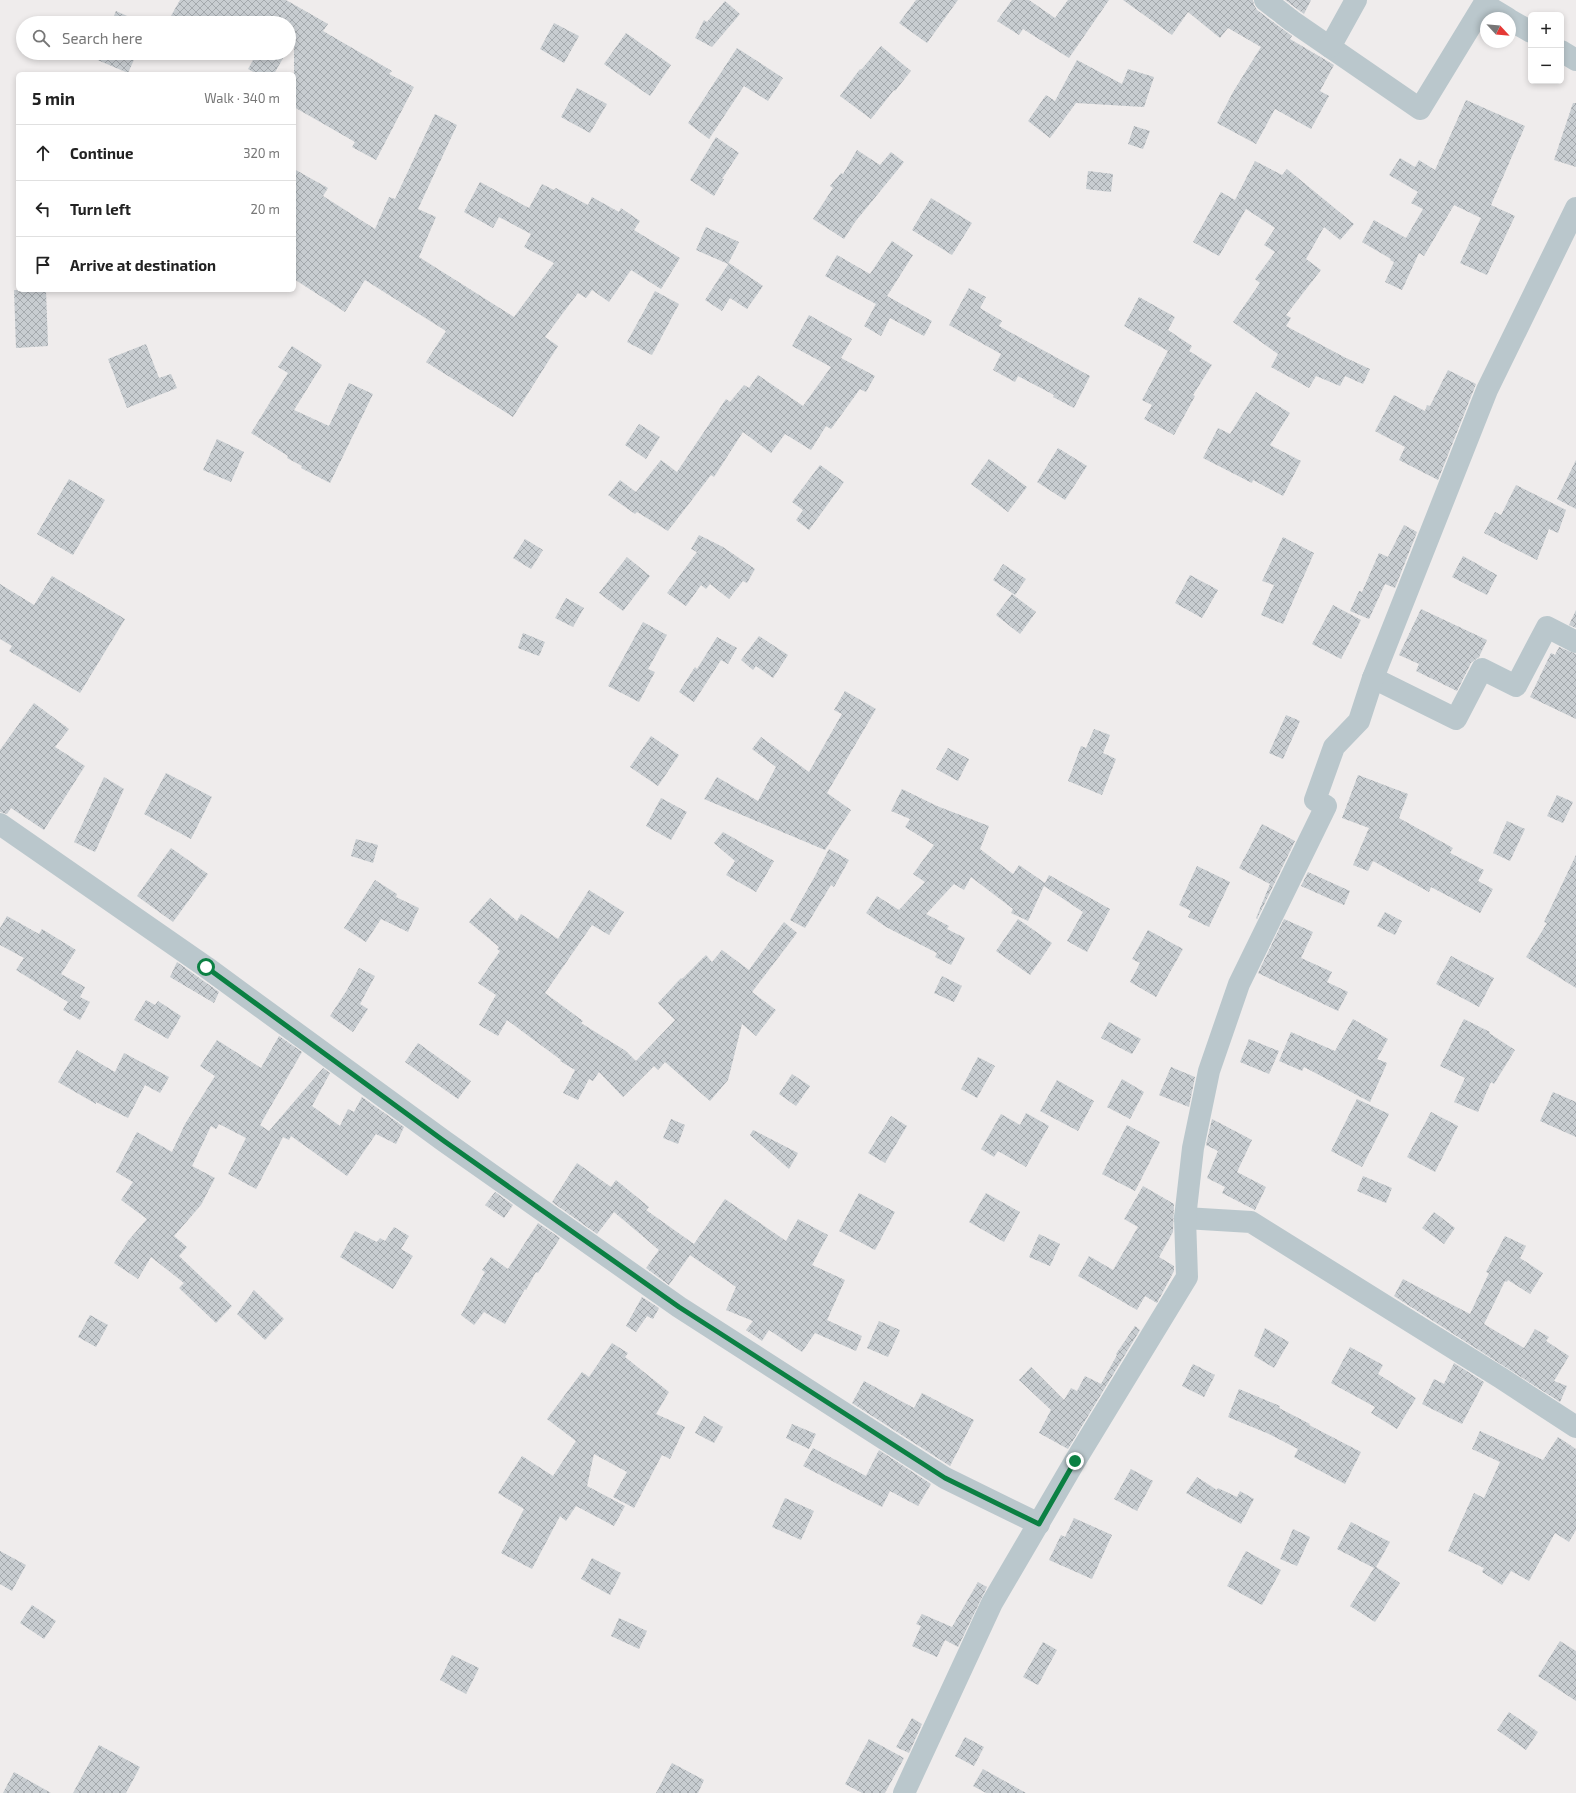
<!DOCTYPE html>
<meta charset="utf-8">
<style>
:root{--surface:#fff;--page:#f6f6f6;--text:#222;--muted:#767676;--line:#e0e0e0}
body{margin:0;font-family:"Exo 2",sans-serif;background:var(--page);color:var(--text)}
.controls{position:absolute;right:12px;top:12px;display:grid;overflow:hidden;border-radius:6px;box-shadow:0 2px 6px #0003}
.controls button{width:36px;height:36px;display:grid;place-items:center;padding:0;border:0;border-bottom:1px solid var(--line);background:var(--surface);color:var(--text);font:20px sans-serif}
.compass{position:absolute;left:1480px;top:12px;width:36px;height:36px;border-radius:50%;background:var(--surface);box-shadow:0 2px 6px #0003;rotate:116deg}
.stop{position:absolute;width:12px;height:12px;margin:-9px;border:3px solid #0b8043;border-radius:50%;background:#fff}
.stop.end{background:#0b8043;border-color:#fff;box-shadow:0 1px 4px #0008}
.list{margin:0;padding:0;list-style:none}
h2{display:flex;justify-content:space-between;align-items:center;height:52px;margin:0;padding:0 16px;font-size:17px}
h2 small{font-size:13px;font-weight:400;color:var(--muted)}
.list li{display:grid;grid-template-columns:26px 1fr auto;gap:12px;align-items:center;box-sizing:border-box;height:56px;padding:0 16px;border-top:1px solid var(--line)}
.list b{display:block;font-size:15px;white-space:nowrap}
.list em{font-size:13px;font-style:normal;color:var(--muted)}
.icon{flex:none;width:22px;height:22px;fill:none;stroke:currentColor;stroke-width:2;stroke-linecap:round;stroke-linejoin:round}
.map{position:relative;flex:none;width:1576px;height:1793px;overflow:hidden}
.search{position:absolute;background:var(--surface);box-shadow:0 2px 6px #0003;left:16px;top:16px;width:280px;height:44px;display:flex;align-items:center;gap:10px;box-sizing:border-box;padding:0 14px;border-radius:22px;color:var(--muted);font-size:15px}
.panel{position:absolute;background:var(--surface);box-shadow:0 2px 6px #0003;left:16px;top:72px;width:280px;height:220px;border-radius:6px}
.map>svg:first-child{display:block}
</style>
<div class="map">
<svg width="1576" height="1793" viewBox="0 0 1576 1793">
<defs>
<pattern id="building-cross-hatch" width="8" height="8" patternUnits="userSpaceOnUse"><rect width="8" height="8" fill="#c8cdd1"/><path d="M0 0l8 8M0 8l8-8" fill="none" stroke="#a4a9ad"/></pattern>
</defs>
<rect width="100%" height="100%" fill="#efecec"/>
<g fill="url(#building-cross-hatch)">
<polygon points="180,0 286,0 328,24 323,31 392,71 389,74 414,87 376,160 352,147 355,142 294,107 294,39 289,48 289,23 167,23"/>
<polygon points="916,0 958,0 927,43 899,23"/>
<polygon points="1012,0 1029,0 1055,18 1068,0 1109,0 1069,58 1023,29 1019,35 997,21"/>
<polygon points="1123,0 1253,0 1254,5 1257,10 1292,36 1290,39 1334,65 1320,91 1329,96 1311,129 1275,109 1256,144 1217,123 1233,92 1261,47 1228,28 1220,38 1188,12 1172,35"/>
<polygon points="1285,0 1311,0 1304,14"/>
<polygon points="725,1 740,14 712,47 695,38 704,20 707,22"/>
<polygon points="116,11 143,23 111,23"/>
<polygon points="554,23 579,36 564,63 540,49"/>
<polygon points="626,33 671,65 650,96 604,64"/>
<polygon points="881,46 911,71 895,91 894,90 871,119 840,96 860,69 861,70"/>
<polygon points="737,48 783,78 768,101 744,86 709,139 688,123"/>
<polygon points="81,53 137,53 128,73"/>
<polygon points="257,53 286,53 274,74 257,74 248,69"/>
<polygon points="1077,60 1122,84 1128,69 1154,77 1144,107 1076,103 1050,138 1028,121 1046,95 1055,101"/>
<polygon points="577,88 607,104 590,133 561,117"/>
<polygon points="1466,100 1525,126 1491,205 1515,216 1487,275 1460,263 1481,218 1454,205 1424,256 1419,253 1402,290 1385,282 1394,262 1390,260 1391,259 1362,242 1374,220 1406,238 1423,209 1411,203 1418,192 1389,175 1400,158 1415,167 1419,160 1435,170"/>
<polygon points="1573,103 1576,103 1576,167 1554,160"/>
<polygon points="435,114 457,125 418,209 436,217 419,257 514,317 554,263 524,247 531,234 499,217 493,228 464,212 480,182 529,208 542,184 554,190 556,188 588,205 592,197 619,212 621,208 640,221 634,230 680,258 661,289 631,270 609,302 592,290 586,298 578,293 545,337 558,346 513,417 426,362 446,331 365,280 345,312 294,279 294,169 328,188 323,196 375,229 389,197 395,199"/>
<polygon points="1134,126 1150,131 1143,149 1128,144"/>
<polygon points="716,137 739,153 722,179 724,179 714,196 690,180"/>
<polygon points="857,150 880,165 891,152 904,162 855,222 844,239 813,219 833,188 830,186 841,173 843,174"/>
<polygon points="1255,161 1282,175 1287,169 1354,224 1340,240 1324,227 1306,259 1321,270 1286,315 1291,318 1286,326 1344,357 1370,369 1363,384 1345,376 1340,386 1316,376 1309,388 1271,367 1278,354 1233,322 1260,283 1255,279 1275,252 1264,245 1275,228 1246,209 1219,256 1193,242 1221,192 1235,200"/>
<polygon points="1088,171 1113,174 1111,192 1086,189"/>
<polygon points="931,198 972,223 952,255 912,230"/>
<polygon points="706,227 739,242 728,264 696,250"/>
<polygon points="892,241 913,255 887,296 932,321 924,336 890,318 881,336 864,326 876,304 825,276 837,255 870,274"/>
<polygon points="729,263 763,286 747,309 730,298 722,311 705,300"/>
<polygon points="969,288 986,297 980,308 1002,321 999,326 1090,376 1074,408 1053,397 1054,395 1018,376 1015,382 993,370 1001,354 949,325"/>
<polygon points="14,290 46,290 48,346 16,348"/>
<polygon points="655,291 679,304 652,355 627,342"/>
<polygon points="1139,297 1175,317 1168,330 1192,346 1189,351 1212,365 1193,395 1195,396 1174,435 1144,419 1152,405 1142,400 1168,351 1124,326"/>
<polygon points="809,315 852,339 841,358 875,376 866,392 860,389 831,429 826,426 811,450 785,434 771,453 743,432 714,477 711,475 668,531 637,512 635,514 608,495 620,480 636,492 661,460 677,472 726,399 730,402 744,385 749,388 758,375 803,406 831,367 792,346"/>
<polygon points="146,344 159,378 171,374 177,388 127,408 108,359"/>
<polygon points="292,346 322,365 294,410 329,426 349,383 373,394 330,483 301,468 302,466 287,458 288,456 251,433 288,373 278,367"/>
<polygon points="1448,370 1476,384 1438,480 1399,460 1405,447 1375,431 1394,395 1425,411 1427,405 1430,406"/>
<polygon points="1256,392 1290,413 1270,445 1301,461 1283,496 1253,480 1252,483 1203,458 1218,428 1230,434"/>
<polygon points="639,424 660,437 646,459 625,445"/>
<polygon points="217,439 244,452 231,482 203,470"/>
<polygon points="1058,448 1087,466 1065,500 1037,482"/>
<polygon points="989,459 1027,487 1008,512 971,484"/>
<polygon points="1576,460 1576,509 1557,499"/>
<polygon points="820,465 844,482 809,530 796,520 803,510 792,502"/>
<polygon points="69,479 105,500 73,555 37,534"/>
<polygon points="1516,485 1566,510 1558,533 1549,529 1537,560 1484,533 1495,512 1501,515"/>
<polygon points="1404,525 1417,532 1395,588 1385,584 1369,619 1350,611 1359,591 1362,592 1379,553 1388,557"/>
<polygon points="699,535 723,547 755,569 747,583 743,581 729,599 710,584 706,589 701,585 686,606 667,593 697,552 691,549"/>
<polygon points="1283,537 1314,553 1283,624 1261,615 1274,585 1262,581"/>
<polygon points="525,539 543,550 531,569 513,558"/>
<polygon points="1463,556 1497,575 1487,595 1452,577"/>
<polygon points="627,557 650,576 623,611 599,593"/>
<polygon points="1003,564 1026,579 1015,595 993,580"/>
<polygon points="1190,575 1218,590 1202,618 1175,603"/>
<polygon points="52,576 125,619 80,693 9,651 12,646 0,639 0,584 34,605"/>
<polygon points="1012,594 1036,612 1020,634 996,615"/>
<polygon points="566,598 584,608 573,627 555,618"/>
<polygon points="1333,605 1361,620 1341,659 1312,644"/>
<polygon points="1421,609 1487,640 1479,657 1471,663 1457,691 1416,671 1419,664 1399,655"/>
<polygon points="1576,610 1576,628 1569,625"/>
<polygon points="643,622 667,635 648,669 655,672 639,702 608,686"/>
<polygon points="523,633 545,642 539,656 518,648"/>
<polygon points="759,636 788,655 773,678 756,666 753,670 741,660"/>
<polygon points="717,637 737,648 728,664 721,660 694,702 679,692 695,667 697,669"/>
<polygon points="1559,647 1576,654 1576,719 1530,697 1551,653 1555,655"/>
<polygon points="845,691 876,709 827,793 851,810 825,850 704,799 717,777 758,801 776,767 752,749 761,737 809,772 842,714 834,710"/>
<polygon points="34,703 69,729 55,747 85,766 44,830 11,808 7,814 0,812 0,750"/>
<polygon points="1286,715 1300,721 1283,759 1269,753"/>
<polygon points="1094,729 1110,735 1103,753 1116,759 1102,795 1068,781 1081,746 1086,748"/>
<polygon points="651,736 679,755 658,786 630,767"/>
<polygon points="948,748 969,759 958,781 936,769"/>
<polygon points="166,773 212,797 191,839 144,814"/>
<polygon points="1358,775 1408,794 1399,818 1453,848 1450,853 1484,870 1478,881 1493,889 1480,913 1431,887 1429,892 1373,861 1368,871 1353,865 1369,828 1342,818"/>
<polygon points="104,777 124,789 95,852 74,842"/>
<polygon points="902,789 937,806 989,826 980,849 1013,874 1019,865 1045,883 1049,875 1110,909 1087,952 1067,941 1083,912 1044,886 1028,921 1011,913 1013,909 971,877 964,890 954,884 926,914 949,926 947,929 965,938 951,965 935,957 937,953 886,927 866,913 877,896 899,910 925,882 913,874 934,845 905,827 910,819 891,811"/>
<polygon points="1557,795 1573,802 1563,823 1547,816"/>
<polygon points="661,798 687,812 671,840 646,826"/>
<polygon points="1507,821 1525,829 1510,861 1493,853"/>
<polygon points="1262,824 1295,841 1257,919 1256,918 1270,884 1239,868"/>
<polygon points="723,832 774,861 756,892 726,875 735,861 714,843"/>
<polygon points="356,839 378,845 373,863 351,856"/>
<polygon points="171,848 208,874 173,922 137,896"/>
<polygon points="829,849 849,860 834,887 831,885 805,928 790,920 815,876"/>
<polygon points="1576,855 1576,988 1526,957 1547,923 1544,922"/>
<polygon points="1197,866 1230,882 1209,927 1188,917 1191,911 1179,905"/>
<polygon points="1308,872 1350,891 1344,905 1301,886"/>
<polygon points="375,880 397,894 396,897 419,908 408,932 381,919 366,942 344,928"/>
<polygon points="589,890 624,912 609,935 592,925 545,993 583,1021 581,1023 626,1051 636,1061 675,1020 658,1003 681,978 682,979 706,955 712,962 722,950 749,970 784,922 797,933 752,992 776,1010 756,1036 742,1024 728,1080 710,1101 665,1062 658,1070 654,1066 623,1097 599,1072 593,1081 589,1079 578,1100 563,1093 575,1070 560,1061 561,1060 507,1020 498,1036 479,1025 496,995 478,983 500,951 497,949 499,947 469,922 490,898 517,921 521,914 558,939"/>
<polygon points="1385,912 1402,921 1395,935 1377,926"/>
<polygon points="7,916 39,934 42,929 76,950 61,974 85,987 80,997 90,1002 80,1020 63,1010 68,1002 16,970 24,958 0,945 0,928"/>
<polygon points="1018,919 1052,943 1030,975 996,951"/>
<polygon points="1284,919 1313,932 1301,958 1332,972 1327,982 1348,992 1338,1011 1258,973"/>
<polygon points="1148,930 1183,949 1156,997 1130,982 1140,963 1132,959"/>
<polygon points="1451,956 1494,978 1479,1007 1436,984"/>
<polygon points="177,962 219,992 214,1003 170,977"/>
<polygon points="359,968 375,976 360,1004 368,1009 353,1032 330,1016 347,990"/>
<polygon points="942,976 962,986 954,1002 934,993"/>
<polygon points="146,1000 155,1005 158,1001 181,1016 168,1039 134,1020"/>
<polygon points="1353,1019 1388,1039 1377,1059 1387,1063 1370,1102 1304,1067 1302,1071 1279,1061 1291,1032 1335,1051"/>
<polygon points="1464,1019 1490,1032 1489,1033 1515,1050 1494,1084 1491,1082 1478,1112 1454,1102 1465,1078 1440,1066"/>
<polygon points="1109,1022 1141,1039 1132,1054 1101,1038"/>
<polygon points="279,1036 302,1052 260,1125 269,1131 323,1068 330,1073 312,1106 340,1126 348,1109 354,1112 362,1097 404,1127 396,1144 376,1134 347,1176 291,1136 289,1140 283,1137 256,1189 228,1174 246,1138 219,1124 216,1129 211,1126 192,1166 215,1178 201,1205 174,1236 187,1247 179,1256 232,1306 216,1323 179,1288 184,1283 151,1257 138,1279 114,1263 128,1241 147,1219 121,1200 133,1182 116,1172 137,1132 172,1152 185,1124 215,1076 200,1066 217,1040 261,1068"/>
<polygon points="1249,1039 1279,1051 1269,1074 1240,1062"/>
<polygon points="418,1043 471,1081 458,1099 405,1062"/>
<polygon points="77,1050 115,1072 124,1053 169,1077 160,1093 145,1085 128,1118 96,1102 96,1104 58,1082"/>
<polygon points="978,1057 995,1066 977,1098 961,1089"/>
<polygon points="1171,1067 1195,1077 1189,1107 1159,1095"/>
<polygon points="792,1074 810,1086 796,1106 779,1094"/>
<polygon points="1122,1079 1144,1092 1130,1119 1107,1107"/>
<polygon points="1057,1080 1094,1101 1078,1131 1040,1111"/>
<polygon points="1553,1092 1576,1102 1576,1137 1540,1121"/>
<polygon points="1357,1099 1389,1114 1362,1167 1331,1151"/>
<polygon points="1431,1112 1458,1126 1435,1172 1407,1157"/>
<polygon points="1026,1113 1049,1126 1026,1167 998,1151 994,1157 981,1149 1001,1114 1020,1125"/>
<polygon points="891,1116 907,1126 885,1163 868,1153"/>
<polygon points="671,1119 685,1125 678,1144 663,1138"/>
<polygon points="1212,1119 1252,1140 1237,1172 1266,1187 1255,1210 1222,1193 1225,1187 1207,1178 1218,1151 1206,1145"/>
<polygon points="1127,1125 1160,1142 1135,1191 1102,1174"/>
<polygon points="753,1130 798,1153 789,1169 750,1135"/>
<polygon points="577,1163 611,1187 616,1180 649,1207 646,1210 694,1244 725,1199 786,1241 798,1219 828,1235 812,1265 845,1280 827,1320 862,1336 856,1351 815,1333 802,1352 769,1330 762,1341 746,1330 753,1321 726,1310 736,1287 690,1255 669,1285 646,1268 659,1250 614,1212 597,1234 552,1202"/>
<polygon points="1363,1176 1392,1188 1386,1203 1357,1191"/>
<polygon points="1143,1186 1174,1204 1173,1232 1159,1257 1174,1266 1174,1271 1157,1303 1145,1296 1137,1310 1078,1276 1089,1256 1113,1270 1138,1227 1124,1219"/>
<polygon points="495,1192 513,1205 504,1218 485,1205"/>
<polygon points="859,1193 895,1212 875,1250 839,1231"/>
<polygon points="986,1193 1020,1212 1004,1242 969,1222"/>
<polygon points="1434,1212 1455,1228 1444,1244 1422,1228"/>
<polygon points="538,1223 560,1238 538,1273 536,1272 526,1290 525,1289 505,1324 484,1312 474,1325 461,1315 485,1272 482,1270 491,1257 508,1269"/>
<polygon points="394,1227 409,1236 401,1249 413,1256 393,1289 340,1257 355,1231 377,1242 380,1238 385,1241"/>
<polygon points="1039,1234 1060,1244 1050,1266 1029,1257"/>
<polygon points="1505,1236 1526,1246 1520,1258 1543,1273 1530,1294 1508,1280 1507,1282 1505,1281 1484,1324 1524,1348 1535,1329 1549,1337 1546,1341 1569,1356 1554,1381 1567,1386 1560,1402 1394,1296 1403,1279 1470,1314 1489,1273 1486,1272"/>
<polygon points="254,1290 284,1319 265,1340 237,1314"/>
<polygon points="642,1297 659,1308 653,1319 647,1316 636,1332 626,1326"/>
<polygon points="90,1315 108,1325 96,1347 78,1337"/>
<polygon points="879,1321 900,1330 888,1357 867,1348"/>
<polygon points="1135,1326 1140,1330 1068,1449 1039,1433 1051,1410 1019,1380 1031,1367 1064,1400 1071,1388 1077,1391 1085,1376 1101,1384 1117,1355 1116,1354"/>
<polygon points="1265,1328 1289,1342 1274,1368 1254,1356"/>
<polygon points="612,1343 628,1353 625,1357 669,1392 656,1414 685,1427 670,1459 662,1455 634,1508 613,1497 627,1472 594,1454 587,1486 625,1506 614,1526 576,1506 566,1521 560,1516 532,1569 501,1553 524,1509 498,1493 522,1456 553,1476 576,1441 547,1419 582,1372 589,1377"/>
<polygon points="1350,1347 1383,1365 1378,1374 1416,1398 1397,1429 1371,1413 1375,1407 1331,1383"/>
<polygon points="1454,1363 1484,1382 1462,1424 1422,1404 1434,1379 1444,1384"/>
<polygon points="1193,1364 1215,1375 1204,1397 1182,1386"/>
<polygon points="864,1381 914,1408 922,1393 974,1420 950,1466 852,1403"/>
<polygon points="1239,1389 1280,1406 1279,1408 1310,1424 1309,1425 1361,1452 1345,1484 1294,1457 1298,1449 1269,1434 1228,1417"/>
<polygon points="704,1416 723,1427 714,1443 695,1433"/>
<polygon points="792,1424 816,1434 809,1449 786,1438"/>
<polygon points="1480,1431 1543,1460 1558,1437 1576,1449 1576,1530 1569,1542 1555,1533 1529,1581 1511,1571 1502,1585 1482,1572 1484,1568 1448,1551 1474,1493 1484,1498 1500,1462 1472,1449"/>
<polygon points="813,1448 866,1476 879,1450 931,1484 918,1506 890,1491 882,1507 803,1466"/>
<polygon points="1131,1469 1153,1481 1137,1511 1114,1499"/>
<polygon points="1197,1477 1217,1490 1218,1488 1237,1497 1240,1491 1254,1499 1241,1524 1186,1493"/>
<polygon points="785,1498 814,1511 801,1540 772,1527"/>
<polygon points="1074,1518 1112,1535 1092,1579 1049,1560 1061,1535 1065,1537"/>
<polygon points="1351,1522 1390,1542 1376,1567 1400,1583 1375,1622 1350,1606 1374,1568 1337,1549"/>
<polygon points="1293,1529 1310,1537 1297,1566 1280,1559"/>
<polygon points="0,1551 26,1565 12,1591 0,1584"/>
<polygon points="1246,1551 1281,1570 1262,1605 1227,1586"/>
<polygon points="592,1558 621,1573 610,1595 581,1579"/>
<polygon points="978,1582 987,1587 958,1647 945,1640 937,1657 912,1646 921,1626 916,1624 922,1614 952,1627"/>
<polygon points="32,1605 56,1621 44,1639 20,1623"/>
<polygon points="619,1618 647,1631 639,1649 611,1636"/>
<polygon points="1560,1641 1576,1651 1576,1701 1538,1676"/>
<polygon points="1043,1642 1057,1650 1038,1685 1023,1677"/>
<polygon points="452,1655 479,1668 466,1694 440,1680"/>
<polygon points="1509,1712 1538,1732 1526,1750 1497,1730"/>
<polygon points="912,1718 922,1724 909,1753 896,1747"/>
<polygon points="965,1737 984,1747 974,1766 955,1756"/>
<polygon points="869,1739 904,1758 885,1793 862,1793 845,1784"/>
<polygon points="99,1745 140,1767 126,1793 73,1793"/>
<polygon points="672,1763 704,1780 698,1793 656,1793"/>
<polygon points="983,1769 1026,1793 986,1793 973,1786"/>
<polygon points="14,1772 51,1793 3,1793"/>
</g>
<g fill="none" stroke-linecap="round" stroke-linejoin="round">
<g stroke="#bac7cc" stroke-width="22">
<polyline points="1265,0 1292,21 1420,109 1484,4 1507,18"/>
<polyline points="1510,20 1531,32"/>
<polyline points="1330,47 1356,0"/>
<polyline points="1561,51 1576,60"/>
<polyline points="1373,678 1456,719 1482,669 1516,686 1547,627 1576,642"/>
<polyline points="0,824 206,967 444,1141 679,1307 945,1478 1039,1524"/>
<polyline points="1185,1218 1251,1222 1501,1378 1576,1427"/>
<polyline points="904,1793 992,1603 1075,1461 1187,1277 1185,1218 1193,1148 1209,1071 1239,984 1326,806 1315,800 1334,747 1359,721 1373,678 1487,390 1576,208"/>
</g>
</g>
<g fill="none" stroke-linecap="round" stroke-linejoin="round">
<polyline stroke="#0b8043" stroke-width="5" points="206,967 444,1141 679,1307 945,1478 1039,1524 1075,1461"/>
</g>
</svg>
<div class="controls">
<button>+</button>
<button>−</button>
</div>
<svg class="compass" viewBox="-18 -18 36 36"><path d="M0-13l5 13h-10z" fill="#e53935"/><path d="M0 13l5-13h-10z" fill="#767676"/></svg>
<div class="stop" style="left:206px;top:967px"></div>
<div class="stop end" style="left:1075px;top:1461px"></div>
<div class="search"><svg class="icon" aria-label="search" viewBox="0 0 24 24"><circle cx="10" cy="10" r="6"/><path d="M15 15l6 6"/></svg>Search here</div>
<section class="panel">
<h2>5 min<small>Walk · 340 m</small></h2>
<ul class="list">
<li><svg class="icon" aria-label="ahead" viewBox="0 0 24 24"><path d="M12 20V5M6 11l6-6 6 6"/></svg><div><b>Continue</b></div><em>320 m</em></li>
<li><svg class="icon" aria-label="left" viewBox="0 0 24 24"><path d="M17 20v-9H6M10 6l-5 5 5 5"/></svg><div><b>Turn left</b></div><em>20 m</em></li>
<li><svg class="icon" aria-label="arrive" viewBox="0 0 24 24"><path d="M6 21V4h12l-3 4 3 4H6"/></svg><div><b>Arrive at destination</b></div></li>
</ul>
</section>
</div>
